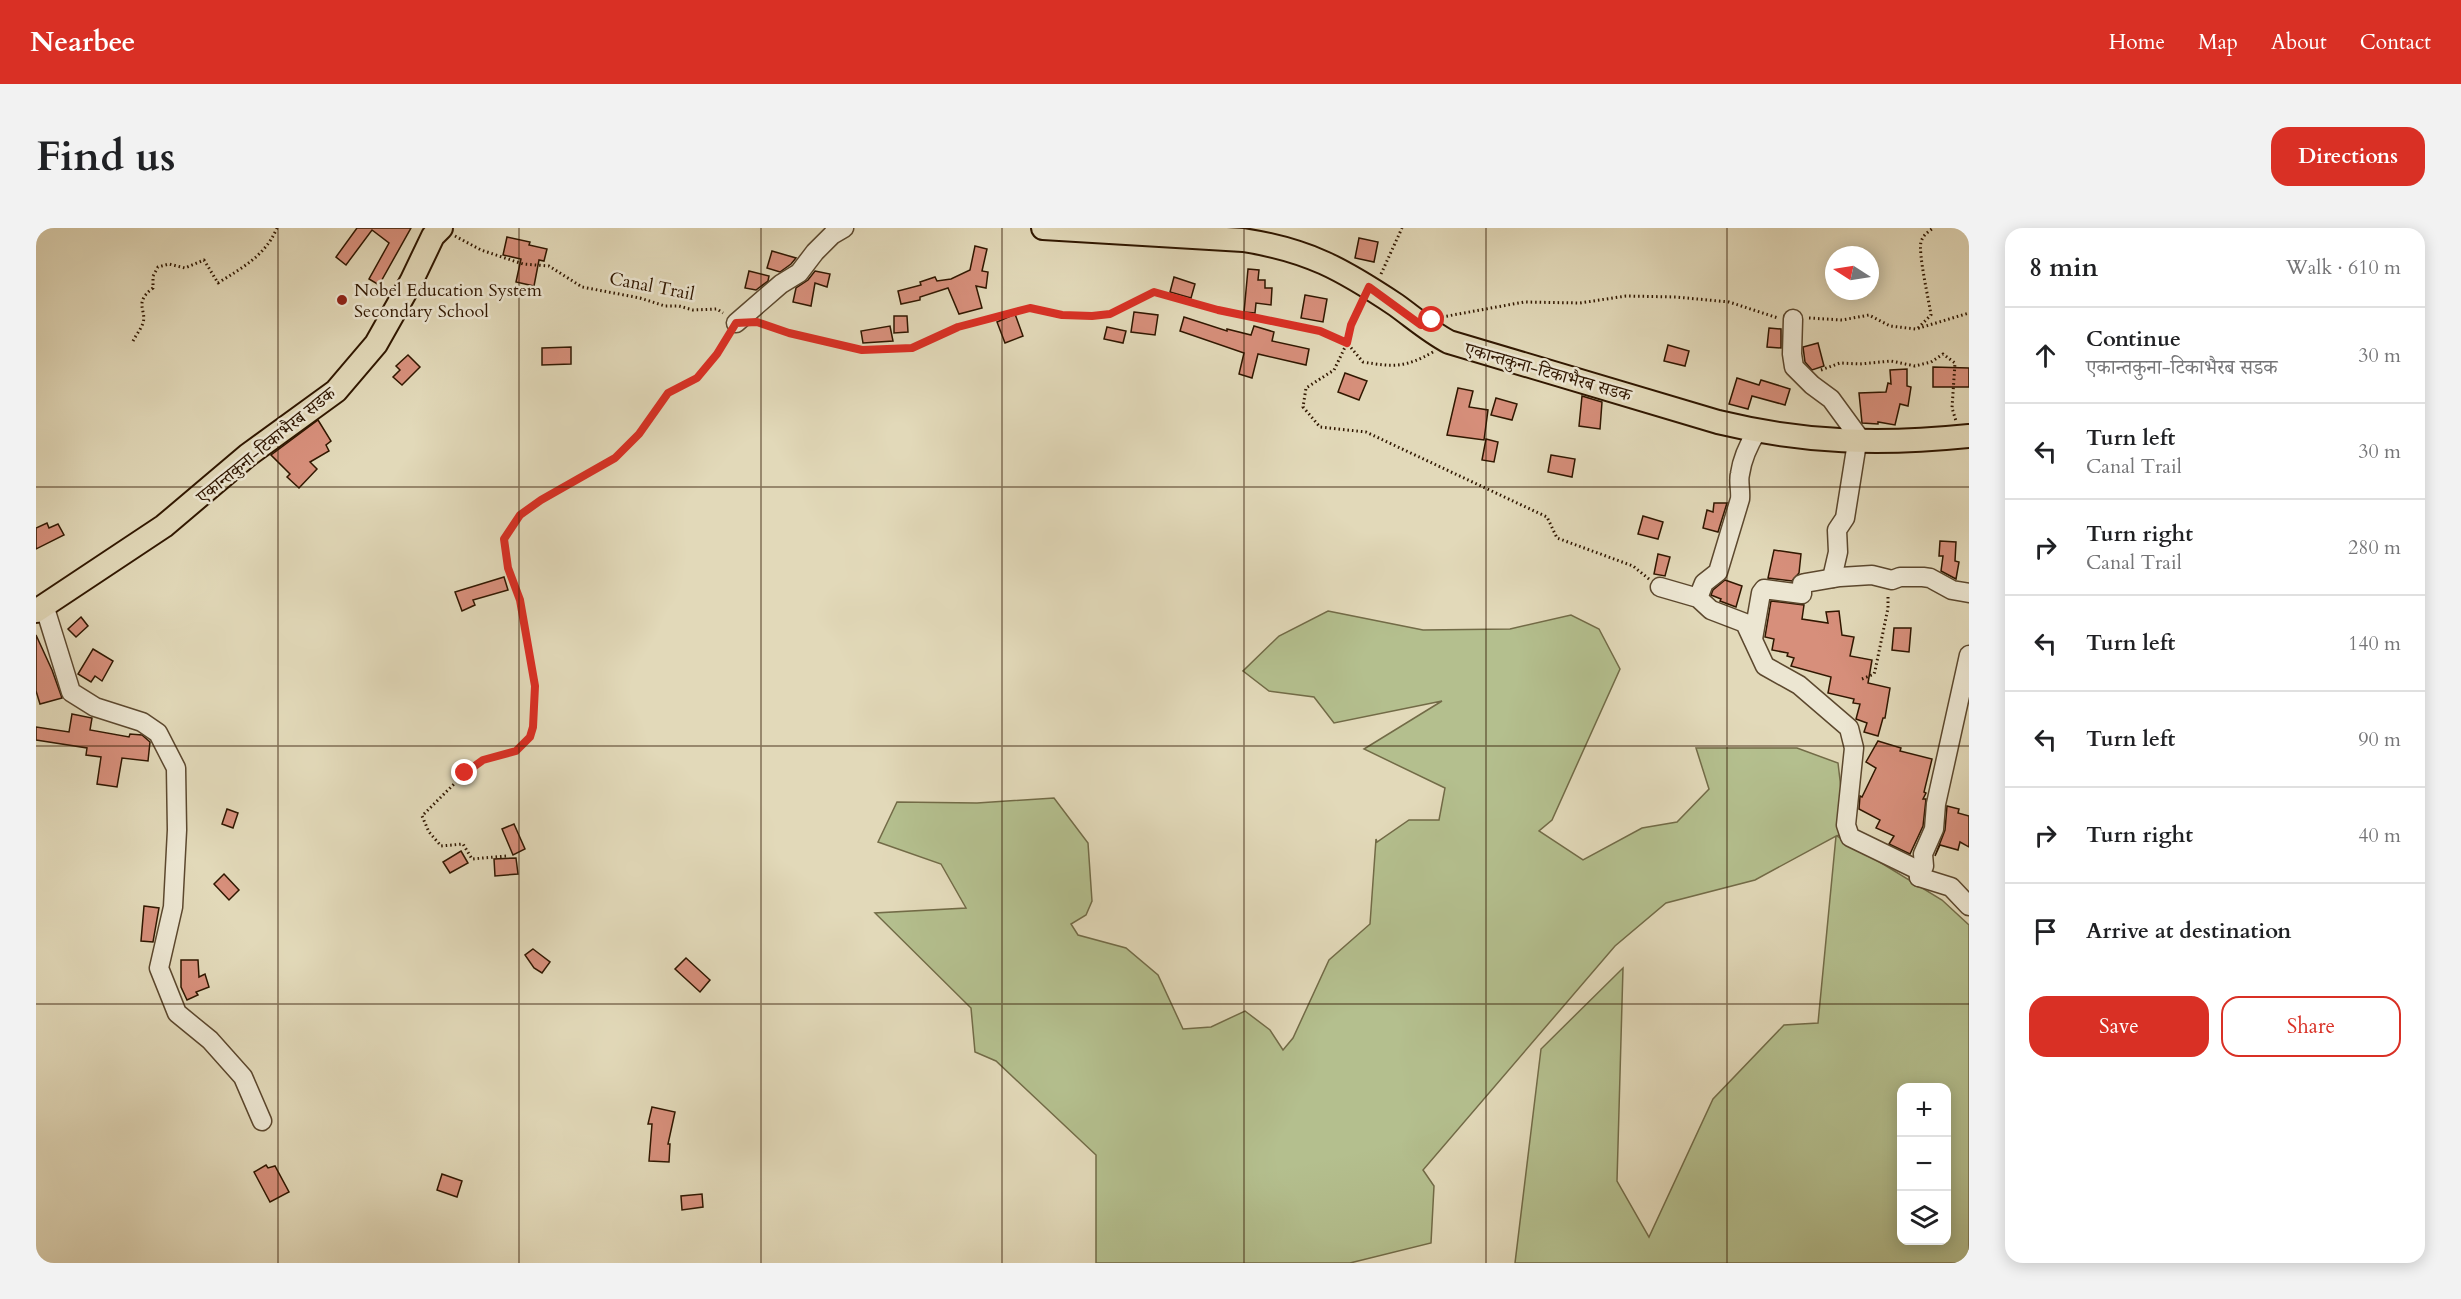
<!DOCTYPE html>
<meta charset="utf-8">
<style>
:root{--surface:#fff;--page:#f2f2f2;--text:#202124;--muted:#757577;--line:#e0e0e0;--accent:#d93025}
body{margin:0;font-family:Cardo,"Noto Serif Devanagari",serif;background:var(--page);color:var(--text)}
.controls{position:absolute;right:18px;bottom:18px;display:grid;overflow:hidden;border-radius:12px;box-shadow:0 3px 15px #0003}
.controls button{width:54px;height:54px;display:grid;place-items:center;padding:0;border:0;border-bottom:2px solid var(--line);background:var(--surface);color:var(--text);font:30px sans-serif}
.compass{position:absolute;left:1789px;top:18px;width:54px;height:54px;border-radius:50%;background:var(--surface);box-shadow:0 3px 15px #0003;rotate:282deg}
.stop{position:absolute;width:18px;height:18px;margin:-14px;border:4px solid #d93025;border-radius:50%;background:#fff}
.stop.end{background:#d93025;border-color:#fff;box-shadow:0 2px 6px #0008}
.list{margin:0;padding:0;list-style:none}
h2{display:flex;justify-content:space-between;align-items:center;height:78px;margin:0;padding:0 24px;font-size:26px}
h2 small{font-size:20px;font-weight:400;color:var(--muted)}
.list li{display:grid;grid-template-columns:39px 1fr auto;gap:18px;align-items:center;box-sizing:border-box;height:96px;padding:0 24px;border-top:2px solid var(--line)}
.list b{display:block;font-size:22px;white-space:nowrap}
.list p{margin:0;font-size:20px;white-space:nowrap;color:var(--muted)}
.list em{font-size:20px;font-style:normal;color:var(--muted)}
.actions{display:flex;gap:12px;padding:18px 24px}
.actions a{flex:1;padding:14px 0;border:2px solid var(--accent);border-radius:18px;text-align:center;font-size:21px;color:var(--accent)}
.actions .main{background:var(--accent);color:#fff}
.icon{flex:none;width:33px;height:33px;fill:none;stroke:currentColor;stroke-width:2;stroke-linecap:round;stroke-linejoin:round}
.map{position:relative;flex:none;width:1933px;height:1035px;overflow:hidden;border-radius:18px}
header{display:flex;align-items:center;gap:36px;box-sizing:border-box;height:84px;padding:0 30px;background:var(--accent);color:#fff}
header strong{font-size:28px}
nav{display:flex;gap:33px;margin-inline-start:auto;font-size:21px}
.intro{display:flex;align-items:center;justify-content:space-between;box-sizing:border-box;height:144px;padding:0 36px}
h1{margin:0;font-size:42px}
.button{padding:15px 27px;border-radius:18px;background:var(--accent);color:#fff;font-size:21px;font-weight:700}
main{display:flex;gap:36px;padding:0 36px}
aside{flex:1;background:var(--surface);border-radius:18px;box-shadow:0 3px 15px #0003}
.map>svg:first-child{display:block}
</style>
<header>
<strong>Nearbee</strong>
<nav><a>Home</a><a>Map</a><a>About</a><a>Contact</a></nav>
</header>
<div class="intro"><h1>Find us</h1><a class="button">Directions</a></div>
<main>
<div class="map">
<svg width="1933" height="1035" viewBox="0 0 1933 1035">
<rect width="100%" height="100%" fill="#e2d9b9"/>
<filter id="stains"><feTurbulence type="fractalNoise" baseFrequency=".00333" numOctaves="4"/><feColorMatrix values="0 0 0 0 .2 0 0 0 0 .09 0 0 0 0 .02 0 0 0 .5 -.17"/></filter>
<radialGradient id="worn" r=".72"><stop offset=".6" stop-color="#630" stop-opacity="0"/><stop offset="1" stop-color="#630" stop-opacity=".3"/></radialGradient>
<path fill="#b4bf8e" stroke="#726b47" stroke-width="1.5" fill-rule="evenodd" d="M1292,383L1387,402L1474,401L1535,387L1563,401L1584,441L1516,592L1503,603L1547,632L1606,600L1641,594L1673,561L1660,520H1761L1802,535L1810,603L1801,608L1906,672L1933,697V1035H1479L1505,821L1587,740L1581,953L1613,1009L1677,871L1748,797L1782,795L1800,608L1719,652L1630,675L1579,718L1387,942L1398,958L1395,1015L1314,1035H1060V927L960,833L939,824L935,780L839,685L930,680L905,636L842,614L861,574L941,575L1018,570L1052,615L1056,673L1050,687L1035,696L1042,707L1090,720L1122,747L1147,801L1175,799L1209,783L1234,802L1247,822L1257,810L1293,732L1334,696L1340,611L1341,614L1373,592H1403L1409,560L1328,521L1406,473L1298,495L1278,469L1233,463L1207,443L1243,408ZM1866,860H1910V1012H1866Z"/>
<g fill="#d78f7b" stroke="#301700" stroke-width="1.5">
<polygon points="321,0 375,0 343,57 333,51 353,15 336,2 310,37 300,29"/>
<polygon points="471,9 494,14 493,17 511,21 508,33 503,32 498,58 480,54 485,31 467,27"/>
<polygon points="1323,10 1342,14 1338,34 1319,30"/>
<polygon points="939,18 951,21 946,43 952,44 950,60 940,58 946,80 923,86 912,60 884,69 884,72 865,76 862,63 885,57 884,54 899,49 901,53 915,51 934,42"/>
<polygon points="736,23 760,30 755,36 744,44 731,40"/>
<polygon points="1212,41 1223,42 1222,52 1229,52 1229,60 1236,60 1235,77 1220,75 1219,85 1208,84"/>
<polygon points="713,43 733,48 732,53 720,62 709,60"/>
<polygon points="779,43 794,46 791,59 779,55 775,78 757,74 760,60 772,52"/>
<polygon points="1138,49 1159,56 1155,70 1134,64"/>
<polygon points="1269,67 1291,71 1287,94 1265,90"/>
<polygon points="1098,84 1122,87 1119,107 1095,104"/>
<polygon points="979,86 987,108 969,115 961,94"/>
<polygon points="858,88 871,88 872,104 858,105"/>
<polygon points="1148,89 1191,103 1191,101 1215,107 1218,98 1238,104 1236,113 1273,121 1270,137 1222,126 1216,150 1203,146 1208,125 1144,103"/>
<polygon points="854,98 857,113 827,115 825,103"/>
<polygon points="1071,99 1090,103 1087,115 1068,111"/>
<polygon points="1733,100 1745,101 1745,120 1731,119"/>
<polygon points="1782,115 1788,138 1776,142 1769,134 1767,119"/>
<polygon points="1632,117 1653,123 1649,138 1628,133"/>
<polygon points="535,119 535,136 506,137 506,120"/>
<polygon points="372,127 384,139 366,157 357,149 364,142 360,138"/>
<polygon points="1897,139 1933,140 1933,159 1897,159"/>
<polygon points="1871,141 1871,158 1875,159 1872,178 1864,176 1859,197 1842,194 1842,196 1826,195 1823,165 1850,164 1852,155 1855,156 1854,142"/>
<polygon points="1309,145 1331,153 1323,172 1302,164"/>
<polygon points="1701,150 1723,157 1725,152 1754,161 1749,177 1716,168 1712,181 1693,176"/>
<polygon points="1422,160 1437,163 1433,179 1452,182 1448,212 1411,207"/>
<polygon points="1546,168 1566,174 1564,201 1543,198"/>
<polygon points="1460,170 1481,176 1476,192 1455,187"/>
<polygon points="282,192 295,213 290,217 293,223 274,234 281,241 263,260 251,249 254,246 235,227"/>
<polygon points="1450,211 1462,214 1458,234 1446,232"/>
<polygon points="1515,227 1539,231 1536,249 1512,244"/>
<polygon points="1678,275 1691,275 1682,304 1667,300 1671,282 1677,284"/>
<polygon points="1607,288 1627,294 1622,311 1602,306"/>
<polygon points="11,295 13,300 22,296 28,307 0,321 0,300"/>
<polygon points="1904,313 1920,314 1919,333 1923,334 1920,351 1905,343 1907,328 1903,328"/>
<polygon points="1738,322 1765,326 1763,345 1756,353 1732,350"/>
<polygon points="1622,326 1634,329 1629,348 1618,346"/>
<polygon points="468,349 472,362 437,372 439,377 426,383 419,364"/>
<polygon points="1689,352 1706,358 1700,379 1684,373 1685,371 1675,367 1677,362"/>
<polygon points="1735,373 1768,377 1766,391 1792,395 1790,384 1803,383 1806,407 1818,409 1814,428 1836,432 1832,455 1854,460 1849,490 1847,490 1842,508 1828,504 1831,495 1820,491 1824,476 1817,475 1818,471 1792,465 1795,449 1755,438 1758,430 1751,428 1752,425 1736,422 1738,411 1729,409"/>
<polygon points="45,389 52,398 40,409 32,401"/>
<polygon points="1858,400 1875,400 1873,424 1856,422"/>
<polygon points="0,407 16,442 26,470 4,476 0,463"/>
<polygon points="57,421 77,433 66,453 59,448 55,454 42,446"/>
<polygon points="36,486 56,490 54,502 93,509 94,506 106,507 114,514 112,533 86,530 81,559 61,556 65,529 50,527 51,520 0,512 0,499 33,504"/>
<polygon points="1842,513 1865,520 1864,523 1896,531 1888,564 1890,565 1887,571 1890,571 1887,598 1874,626 1853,616 1858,608 1840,600 1844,592 1823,581 1824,568 1826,569 1840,540 1830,534"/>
<polygon points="1911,578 1923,581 1922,585 1933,588 1933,619 1924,614 1922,622 1904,617 1899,628 1909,602"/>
<polygon points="191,581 202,585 197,600 186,596"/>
<polygon points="478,596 489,621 477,627 466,601"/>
<polygon points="425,623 432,635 414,645 407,634"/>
<polygon points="480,630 482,646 459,648 458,631"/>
<polygon points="188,646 203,662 193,672 178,656"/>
<polygon points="108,678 123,680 117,714 105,713"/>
<polygon points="497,721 514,734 506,745 498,740 489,727"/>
<polygon points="650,730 674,752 664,764 639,741"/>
<polygon points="145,732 162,732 163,749 169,746 173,759 160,764 162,767 151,772 145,759"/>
<polygon points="616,879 639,884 632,916 634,916 633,934 613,933 616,896 612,896"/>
<polygon points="230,937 232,940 239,938 253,964 234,974 218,944"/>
<polygon points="406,946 426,953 421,969 401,962"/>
<polygon points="666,966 667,979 646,982 645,968"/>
</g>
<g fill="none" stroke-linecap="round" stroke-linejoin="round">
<g stroke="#5c482e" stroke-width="21">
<g id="minor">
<polyline points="1757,91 1756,126 1758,139 1776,157 1795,171 1825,212"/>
<polyline points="700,95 745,56 763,45 779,24 796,7 808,0"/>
<polyline points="1796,350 1802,324 1801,302 1809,290 1820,221 1817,212"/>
<polyline points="1624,359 1662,370 1675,382 1709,395 1729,438 1763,457 1813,500 1818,520 1810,597 1814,609 1882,642 1883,649 1915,659 1933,678"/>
<path d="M1662,370L1668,355L1682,344L1704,271C1705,262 1702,253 1704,246C1706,231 1713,216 1721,203"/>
<polyline points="8,377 35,464 59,479 106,494 122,505 140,540 141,602 137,679 123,740 141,785 174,812 207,849 226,893"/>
<polyline points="1717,411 1725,365 1728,361 1766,366 1766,356 1769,355 1804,349 1836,347 1856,352 1864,349 1887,349 1894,350 1916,362 1933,365"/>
<polyline points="1883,649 1888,638 1887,626 1898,601 1900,576 1933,427"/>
</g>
</g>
<g stroke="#301700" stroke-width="26">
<g id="major">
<path d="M1007,0L1207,12C1272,22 1306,41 1360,77C1378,90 1394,104 1413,114L1682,194C1768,215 1845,217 1933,208"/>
<polyline points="0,383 128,298 212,227 300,163 340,116 375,54 397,8 405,0"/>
</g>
</g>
<g stroke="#301700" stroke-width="3" stroke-dasharray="1.5 3" stroke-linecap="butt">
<polyline points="419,8 445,22 487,36 513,38 546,59 604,70 629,78 643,78 657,82 681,81 687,85"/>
<polyline points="1345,46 1366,0"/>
<polyline points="1406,89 1488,74 1544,75 1590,68 1640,69 1693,74 1742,90"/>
<polyline points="1773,90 1806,92 1833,87 1854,98 1880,101 1933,85"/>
<polyline points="723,94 753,105 826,122 876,120 922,99 994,80 1026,87 1056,88 1074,86 1118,64 1182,82 1284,103 1311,115 1315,97 1325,77"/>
<path d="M1882,100L1895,87C1893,73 1882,25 1885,14C1887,7 1892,4 1897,0"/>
<path d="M97,113C100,107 105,101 107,95C111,82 97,75 117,60V48L122,39L133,36L149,40L168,32L182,55C207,39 229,28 241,0"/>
<path d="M1397,124C1369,140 1357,139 1327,134L1311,115L1298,142L1270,160L1267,179L1284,199L1330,204L1511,289L1521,310L1597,338L1613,351"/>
<polyline points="1785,142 1804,135 1824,136 1855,133 1879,138 1895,134 1907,126 1919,135 1916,180 1920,193"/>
<polyline points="1826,451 1838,446 1839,443 1852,380 1852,368"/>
<polyline points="470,628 436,631 427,616 405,618 393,604 386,588 433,541 447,532 480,523 494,509 497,499 499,458 484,372 472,340 468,311 484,287 505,272 555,246 579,230 603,206 632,165 661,150 681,126 693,107"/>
</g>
<use href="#minor" stroke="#ece6d2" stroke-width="18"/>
<use href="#major" stroke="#e2d9b9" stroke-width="22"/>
</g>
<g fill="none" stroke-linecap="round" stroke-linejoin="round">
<polyline stroke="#d93025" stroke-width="8" points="429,545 447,532 480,523 494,509 497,499 499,458 484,372 472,340 468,311 484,287 505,272 579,230 603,206 632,165 661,150 681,126 700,95 721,94 753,105 826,122 876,120 922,99 994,80 1026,87 1056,88 1074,86 1118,64 1182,82 1284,103 1311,115 1315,97 1333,59 1385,97 1396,92"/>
</g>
<path fill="none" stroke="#301700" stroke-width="1.5" stroke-opacity="0.55" d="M242,0V1035M483,0V1035M725,0V1035M966,0V1035M1208,0V1035M1450,0V1035M1691,0V1035M0,259H1933M0,518H1933M0,776H1933"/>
<circle fill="#8f2418" stroke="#ece6d2" stroke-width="2" cx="306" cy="72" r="6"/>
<g text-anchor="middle" stroke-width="5" stroke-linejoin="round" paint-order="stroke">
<g font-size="18" fill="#301700" stroke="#ece6d2">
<text transform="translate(616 58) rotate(11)" y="6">Canal Trail</text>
<text transform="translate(1512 144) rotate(16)" y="6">एकान्तकुना-टिकाभैरब सडक</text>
<text transform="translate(230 217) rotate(-39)" y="6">एकान्तकुना-टिकाभैरब सडक</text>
</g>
<g font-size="18" fill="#301700" stroke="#ece6d2" text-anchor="start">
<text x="318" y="68">Nobel Education System<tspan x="318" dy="21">Secondary School</tspan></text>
</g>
</g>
<rect width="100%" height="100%" filter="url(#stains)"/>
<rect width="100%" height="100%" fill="url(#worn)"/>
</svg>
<div class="controls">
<button>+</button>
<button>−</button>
<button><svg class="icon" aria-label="layers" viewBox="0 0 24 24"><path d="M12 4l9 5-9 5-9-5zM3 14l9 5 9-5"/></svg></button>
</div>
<svg class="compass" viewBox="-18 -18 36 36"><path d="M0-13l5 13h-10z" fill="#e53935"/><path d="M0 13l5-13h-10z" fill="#757577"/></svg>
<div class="stop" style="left:1396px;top:92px"></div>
<div class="stop end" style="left:429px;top:545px"></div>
</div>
<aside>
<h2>8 min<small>Walk · 610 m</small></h2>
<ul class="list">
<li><svg class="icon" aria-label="ahead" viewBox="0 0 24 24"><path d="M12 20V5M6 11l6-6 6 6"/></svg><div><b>Continue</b><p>एकान्तकुना-टिकाभैरब सडक</p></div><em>30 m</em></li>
<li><svg class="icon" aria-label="left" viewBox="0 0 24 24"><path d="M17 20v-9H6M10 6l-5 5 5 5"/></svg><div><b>Turn left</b><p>Canal Trail</p></div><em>30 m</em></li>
<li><svg class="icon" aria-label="right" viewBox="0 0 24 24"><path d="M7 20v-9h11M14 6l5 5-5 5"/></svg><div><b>Turn right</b><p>Canal Trail</p></div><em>280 m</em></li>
<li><svg class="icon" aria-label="left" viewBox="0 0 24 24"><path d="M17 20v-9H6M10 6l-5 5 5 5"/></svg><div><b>Turn left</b></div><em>140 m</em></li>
<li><svg class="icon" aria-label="left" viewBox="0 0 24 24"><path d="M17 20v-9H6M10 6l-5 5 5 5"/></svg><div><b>Turn left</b></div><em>90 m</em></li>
<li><svg class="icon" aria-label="right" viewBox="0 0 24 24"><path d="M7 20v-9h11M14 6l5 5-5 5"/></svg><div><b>Turn right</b></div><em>40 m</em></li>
<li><svg class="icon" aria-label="arrive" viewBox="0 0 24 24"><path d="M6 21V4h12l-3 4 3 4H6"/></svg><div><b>Arrive at destination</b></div></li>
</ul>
<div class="actions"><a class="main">Save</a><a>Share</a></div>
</aside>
</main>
